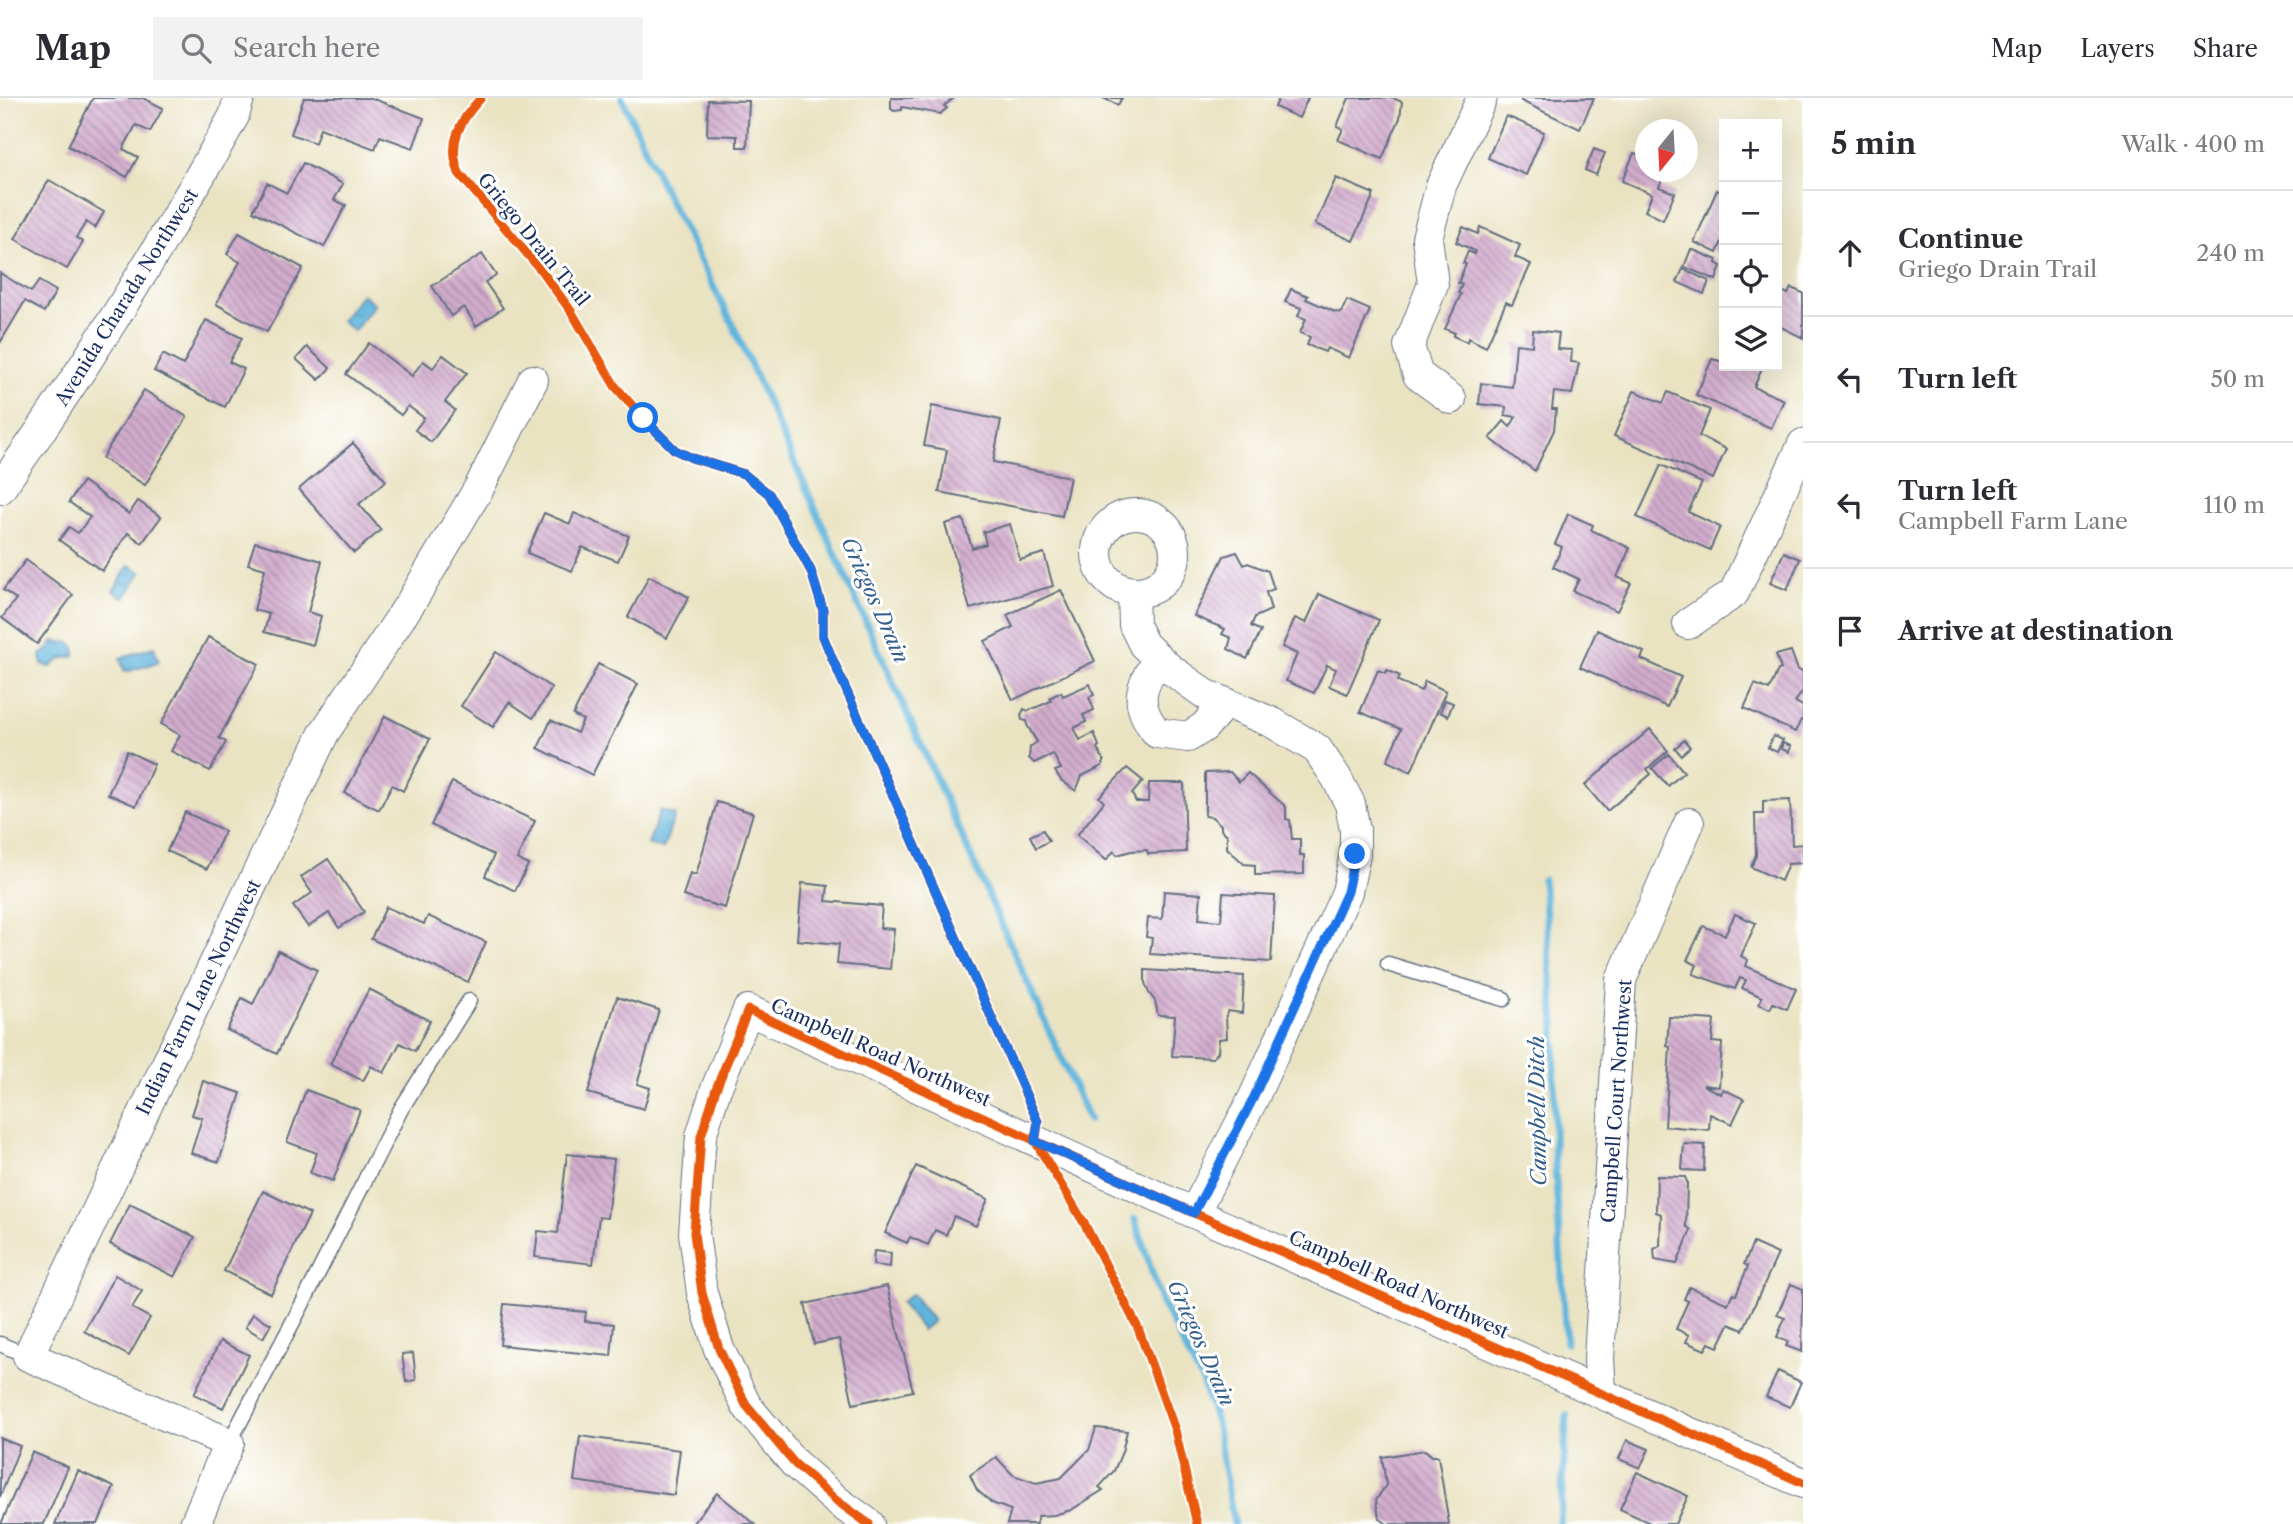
<!DOCTYPE html>
<meta charset="utf-8">
<style>
:root{--surface:#fff;--page:#f2f2f3;--text:#2b2b33;--muted:#7c7c81;--line:#e1e1e2}
body{margin:0;font-family:"Libre Caslon Text",serif;background:var(--page);color:var(--text)}
.controls{position:absolute;right:21px;top:21px;display:grid;overflow:hidden;border-radius:0px;box-shadow:0 7px 28px #0002}
.controls button{width:63px;height:63px;display:grid;place-items:center;padding:0;border:0;border-bottom:2px solid var(--line);background:var(--surface);color:var(--text);font:35px sans-serif}
.compass{position:absolute;left:1635px;top:21px;width:63px;height:63px;border-radius:50%;background:var(--surface);box-shadow:0 7px 28px #0002;rotate:198deg}
.stop{position:absolute;width:21px;height:21px;margin:-16px;border:5px solid #1a73e8;border-radius:50%;background:#fff}
.stop.end{background:#1a73e8;border-color:#fff;box-shadow:0 2px 7px #0008}
.list{margin:0;padding:0;list-style:none}
h2{display:flex;justify-content:space-between;align-items:center;height:91px;margin:0;padding:0 28px;font-size:30px}
h2 small{font-size:23px;font-weight:400;color:var(--muted)}
.list li{display:grid;grid-template-columns:46px 1fr auto;gap:21px;align-items:center;box-sizing:border-box;height:126px;padding:0 28px;border-top:2px solid var(--line)}
.list b{display:block;font-size:26px;white-space:nowrap}
.list p{margin:0;font-size:23px;white-space:nowrap;color:var(--muted)}
.list em{font-size:23px;font-style:normal;color:var(--muted)}
.icon{flex:none;width:38px;height:38px;fill:none;stroke:currentColor;stroke-width:2;stroke-linecap:round;stroke-linejoin:round}
.map{position:relative;flex:none;width:1803px;height:1426px;overflow:hidden}
header{display:flex;align-items:center;gap:42px;box-sizing:border-box;height:98px;padding:0 35px;background:var(--surface);border-bottom:2px solid var(--line)}
header strong{font-size:33px}
nav{display:flex;gap:38px;margin-inline-start:auto;font-size:24px}
.search{width:490px;height:63px;background:var(--page);display:flex;align-items:center;gap:18px;box-sizing:border-box;padding:0 24px;border-radius:0px;color:var(--muted);font-size:26px}
main{display:flex}
aside{flex:1;background:var(--surface)}
.map>svg:first-child{display:block}
</style>
<header>
<strong>Map</strong>
<div class="search"><svg class="icon" aria-label="search" viewBox="0 0 24 24"><circle cx="10" cy="10" r="6"/><path d="M15 15l6 6"/></svg>Search here</div>
<nav><a>Map</a><a>Layers</a><a>Share</a></nav>
</header>
<main>
<div class="map">
<svg width="1803" height="1426" viewBox="0 0 1803 1426">
<defs>
<pattern id="water-ripples" width="26" height="14" patternUnits="userSpaceOnUse" patternTransform="scale(1.75)"><rect width="26" height="14" fill="#60b5dc"/><path d="M2 4q2-2 4 0t4 0M15 11q2-2 4 0t4 0" fill="none" stroke="#4e94b6"/></pattern>
<pattern id="building-back-hatch" width="6" height="6" patternUnits="userSpaceOnUse" patternTransform="scale(1.75)"><rect width="6" height="6" fill="#d2accd"/><path d="M-1 5l2 2M0 0l6 6M5-1l2 2" fill="none" stroke="#aa8caa"/></pattern>
</defs>
<rect width="100%" height="100%" fill="#fff"/>
<filter id="ink" filterUnits="userSpaceOnUse"><feTurbulence type="fractalNoise" baseFrequency=".0143" numOctaves="2"/><feDisplacementMap in="SourceGraphic" scale="14" xChannelSelector="R" yChannelSelector="G"/><feConvolveMatrix kernelMatrix="1 2 1 2 8 2 1 2 1" color-interpolation-filters="sRGB"/></filter>
<filter id="wash" filterUnits="userSpaceOnUse"><feTurbulence type="fractalNoise" baseFrequency=".00686" numOctaves="4" result="noise"/><feDisplacementMap in="SourceGraphic" scale="28" xChannelSelector="R" yChannelSelector="G"/><feGaussianBlur stdDeviation="1.57" result="paint"/><feColorMatrix in="noise" values="0 0 0 0 0 0 0 0 0 0 0 0 0 0 0 0 0 1.4 0 .05"/><feComposite in="paint" operator="in"/></filter>
<g filter="url(#wash)">
<rect width="100%" height="100%" fill="#eae3c2"/>
<g fill="url(#water-ripples)" stroke="#3e729d" stroke-width="2">
<polygon points="362,196 375,206 354,233 341,223"/>
<polygon points="129,467 141,474 125,500 113,493"/>
<polygon points="53,543 70,545 75,549 75,558 60,561 51,569 42,566 41,557 49,551"/>
<polygon points="154,549 159,564 125,574 120,560"/>
<polygon points="660,712 675,717 663,751 648,746"/>
<polygon points="912,1196 933,1223 922,1232 901,1205"/>
</g>
<g fill="none" stroke-linecap="round" stroke-linejoin="round">
<g stroke="#60b5dc" stroke-width="7">
<polyline points="622,0 666,96 732,225 1089,1022"/>
<polyline points="1543,782 1555,926 1554,1052 1566,1245"/>
<polyline points="1135,1121 1161,1203 1202,1283 1216,1324 1234,1426"/>
<polyline points="1560,1426 1567,1318"/>
</g>
</g>
<g id="blocks">
<g fill="url(#building-back-hatch)">
<polygon points="93,0 143,0 163,10 150,34 136,27 123,51 138,59 127,79 68,48"/>
<polygon points="304,0 371,0 424,20 413,50 380,38 375,51 320,30 315,45 291,36"/>
<polygon points="891,0 954,0 944,8 947,10 940,16 902,9 902,12 894,13 891,11"/>
<polygon points="1103,0 1122,0 1118,7"/>
<polygon points="1279,0 1308,0 1299,20 1275,9"/>
<polygon points="1349,0 1393,0 1402,4 1400,20 1382,61 1338,42 1343,31 1337,28"/>
<polygon points="1522,0 1594,0 1580,31 1521,3"/>
<polygon points="708,2 749,3 747,49 737,49 737,38 707,37"/>
<polygon points="1506,18 1544,34 1526,77 1488,60"/>
<polygon points="1594,51 1605,55 1596,77 1585,72"/>
<polygon points="1634,55 1646,59 1646,74 1665,74 1659,89 1675,95 1663,122 1645,113 1652,96 1622,83"/>
<polygon points="303,65 343,86 334,102 346,107 324,149 253,113 267,85 287,95"/>
<polygon points="1336,80 1374,96 1353,143 1315,126"/>
<polygon points="49,82 104,114 95,130 86,124 76,140 83,144 67,171 15,141"/>
<polygon points="1717,92 1724,96 1724,139 1717,155 1694,144"/>
<polygon points="1463,129 1478,136 1480,129 1520,147 1515,159 1531,166 1512,207 1506,204 1486,249 1468,240 1467,244 1453,238 1455,235 1445,231 1461,196 1458,195 1462,187 1458,185 1466,166 1463,165 1468,153 1474,156 1475,153 1456,144"/>
<polygon points="239,135 303,170 267,234 216,206 240,164 227,156"/>
<polygon points="1691,151 1717,162 1716,165 1721,168 1716,182 1684,169"/>
<polygon points="482,156 496,177 485,184 503,210 476,228 464,209 451,218 432,188"/>
<polygon points="1683,171 1709,183 1704,196 1677,184"/>
<polygon points="0,175 31,194 39,183 56,193 44,214 25,203 0,245"/>
<polygon points="1791,190 1803,195 1803,240 1777,227 1777,191 1788,196"/>
<polygon points="1291,191 1308,198 1306,201 1335,214 1341,215 1347,202 1370,212 1349,260 1327,250 1325,254 1307,247 1310,239 1300,235 1306,221 1298,218 1301,210 1285,204"/>
<polygon points="206,222 242,240 229,264 244,271 225,309 154,273 163,256 183,267"/>
<polygon points="1533,232 1559,235 1557,251 1572,252 1571,264 1579,265 1572,296 1554,294 1552,311 1556,311 1554,332 1535,373 1524,365 1523,366 1490,340 1504,323 1510,329 1516,319 1505,317 1506,309 1479,306 1481,285 1512,289 1516,246 1532,248"/>
<polygon points="369,245 412,278 423,263 433,270 443,257 467,275 445,304 455,312 431,344 415,332 424,320 408,308 401,317 346,276"/>
<polygon points="307,249 330,270 319,282 296,261"/>
<polygon points="1712,261 1724,264 1724,268 1763,268 1754,289 1784,302 1771,330 1696,297"/>
<polygon points="144,292 187,319 145,387 102,360"/>
<polygon points="1634,293 1663,305 1668,294 1710,312 1699,338 1726,351 1713,381 1614,338"/>
<polygon points="932,308 1001,322 993,364 1070,379 1062,418 939,394 947,352 924,348"/>
<polygon points="353,345 386,383 359,406 381,432 354,455 299,391"/>
<polygon points="1661,367 1702,385 1688,414 1720,429 1710,452 1637,419"/>
<polygon points="83,383 129,416 138,403 161,419 142,445 128,435 102,473 59,442 69,429 78,435 90,419 69,404"/>
<polygon points="544,415 570,426 574,415 629,438 618,463 582,449 572,473 527,455"/>
<polygon points="1568,416 1593,427 1591,432 1630,450 1617,479 1631,485 1617,513 1573,493 1579,481 1553,469 1562,449 1555,446"/>
<polygon points="963,421 972,450 986,446 983,434 1010,426 1020,462 1044,455 1053,488 970,511 945,426"/>
<polygon points="255,444 322,463 308,514 321,518 313,547 264,534 269,516 254,512 265,471 248,466"/>
<polygon points="1237,454 1244,467 1248,465 1268,473 1274,491 1266,494 1271,512 1255,519 1251,528 1261,533 1247,561 1228,551 1231,540 1222,536 1225,531 1194,518 1224,458"/>
<polygon points="1784,454 1800,461 1787,492 1770,485"/>
<polygon points="26,462 73,497 37,546 2,520 16,501 3,492"/>
<polygon points="649,478 689,499 667,540 628,519"/>
<polygon points="1061,492 1095,563 1013,602 985,543 1013,529 1007,517"/>
<polygon points="1319,496 1379,522 1347,596 1329,588 1336,571 1327,567 1314,595 1286,583 1297,556 1282,549 1295,520 1306,525"/>
<polygon points="1597,532 1644,554 1641,561 1681,579 1667,609 1580,569"/>
<polygon points="208,539 259,566 219,640 226,644 210,673 171,653 180,637 161,626"/>
<polygon points="1791,553 1798,572 1803,574 1803,593 1795,604 1803,608 1803,623 1801,622 1795,634 1744,610 1755,586 1769,592 1778,572 1781,571 1776,557"/>
<polygon points="496,554 552,590 533,620 509,604 493,629 461,608"/>
<polygon points="598,566 638,586 592,677 538,650 551,622 577,635 583,622 573,617"/>
<polygon points="1378,572 1386,575 1387,572 1400,578 1398,583 1421,593 1425,583 1446,593 1411,674 1387,663 1401,631 1360,614"/>
<polygon points="1090,586 1094,597 1089,599 1094,612 1083,617 1086,624 1074,630 1080,642 1094,635 1099,648 1097,650 1104,663 1102,668 1082,678 1076,693 1061,682 1055,673 1061,671 1053,656 1034,665 1029,660 1030,649 1037,644 1027,627 1027,623 1022,622 1021,617 1024,611 1028,613 1051,603 1049,600 1061,594 1063,598"/>
<polygon points="1445,602 1453,605 1448,618 1440,614"/>
<polygon points="385,618 430,641 403,693 392,687 379,712 345,695"/>
<polygon points="1650,631 1668,653 1647,671 1651,676 1607,713 1585,687"/>
<polygon points="1773,638 1783,642 1777,654 1768,650"/>
<polygon points="1684,642 1690,649 1681,657 1675,650"/>
<polygon points="1783,645 1791,648 1789,654 1781,651"/>
<polygon points="127,653 154,666 136,708 108,696"/>
<polygon points="1669,656 1684,674 1668,688 1652,670"/>
<polygon points="1127,670 1143,683 1132,696 1136,704 1148,704 1149,685 1184,685 1186,754 1148,756 1147,752 1131,753 1117,757 1114,753 1106,762 1077,737 1104,704 1099,699"/>
<polygon points="1230,674 1239,684 1248,675 1286,709 1286,721 1290,722 1292,741 1300,741 1300,757 1304,757 1304,776 1255,777 1255,767 1244,766 1227,750 1227,737 1221,731 1221,727 1212,719 1205,718 1205,675"/>
<polygon points="452,684 535,723 517,761 528,767 515,793 485,778 494,757 431,727"/>
<polygon points="1790,702 1792,747 1803,746 1803,765 1788,766 1781,783 1751,769 1756,757 1755,716 1763,716 1763,703"/>
<polygon points="717,704 753,715 725,810 683,798 690,775 696,777"/>
<polygon points="185,714 225,733 207,771 167,753"/>
<polygon points="1043,732 1049,743 1036,750 1030,738"/>
<polygon points="328,761 364,814 339,830 329,815 308,829 293,808 312,795 301,779"/>
<polygon points="802,785 828,788 826,803 882,808 880,830 894,831 890,871 837,866 839,846 797,842"/>
<polygon points="1164,793 1201,796 1199,821 1221,823 1223,795 1275,798 1271,864 1150,856 1152,840 1146,839 1148,820 1162,821"/>
<polygon points="386,809 424,826 428,818 486,844 468,884 371,841"/>
<polygon points="1735,816 1756,825 1741,858 1748,862 1746,868 1796,891 1787,911 1773,905 1770,911 1759,906 1762,899 1742,890 1746,882 1740,880 1735,891 1693,876 1697,867 1687,862 1703,828 1725,837"/>
<polygon points="278,853 317,872 277,956 227,932 242,900 253,906"/>
<polygon points="1145,872 1244,878 1242,915 1228,913 1226,917 1227,940 1219,941 1218,954 1213,960 1172,958 1175,918 1158,917 1155,903 1149,895 1145,885"/>
<polygon points="369,891 430,923 415,953 400,945 384,975 371,968 363,983 330,966"/>
<polygon points="617,899 659,912 637,986 650,990 644,1011 588,995"/>
<polygon points="1669,919 1714,922 1712,944 1722,945 1719,989 1703,987 1721,996 1723,991 1744,1001 1732,1026 1710,1016 1709,1032 1665,1028 1670,949 1667,948"/>
<polygon points="203,983 241,995 219,1064 191,1055 202,1020 192,1017"/>
<polygon points="306,992 360,1012 333,1083 310,1075 317,1055 287,1044"/>
<polygon points="1684,1046 1705,1047 1704,1073 1682,1072"/>
<polygon points="567,1056 614,1061 607,1120 599,1119 593,1166 535,1159 538,1133 558,1135"/>
<polygon points="916,1068 988,1101 976,1128 954,1118 946,1137 935,1132 928,1147 910,1139 907,1145 885,1135"/>
<polygon points="1657,1078 1685,1079 1687,1084 1686,1128 1691,1132 1677,1166 1655,1162 1654,1151 1660,1148 1661,1116 1656,1114"/>
<polygon points="263,1093 310,1116 271,1196 224,1173"/>
<polygon points="130,1106 195,1139 175,1179 110,1146"/>
<polygon points="1753,1145 1778,1156 1743,1232 1729,1226 1718,1249 1709,1245 1705,1252 1686,1244 1689,1237 1676,1231 1688,1203 1684,1201 1689,1189 1728,1206 1732,1196 1736,1197 1748,1168 1744,1166"/>
<polygon points="874,1153 891,1155 890,1169 873,1167"/>
<polygon points="115,1177 142,1193 132,1210 150,1220 129,1258 84,1233"/>
<polygon points="1791,1186 1803,1191 1802,1254 1786,1248 1788,1244 1777,1239 1785,1220 1777,1217"/>
<polygon points="887,1188 913,1293 853,1306 839,1241 814,1246 805,1206"/>
<polygon points="504,1206 586,1214 585,1223 614,1226 611,1258 500,1247"/>
<polygon points="253,1216 271,1226 263,1240 245,1229"/>
<polygon points="220,1243 249,1257 223,1310 194,1296"/>
<polygon points="413,1255 416,1282 406,1284 402,1256"/>
<polygon points="1778,1273 1801,1284 1790,1309 1766,1299"/>
<polygon points="1096,1330 1127,1333 1122,1354 1114,1373 1099,1389 1103,1392 1071,1412 1054,1417 1038,1418 1036,1426 1007,1426 1011,1412 992,1405 977,1392 970,1377 996,1359 1013,1377 1036,1385 1061,1380 1089,1352"/>
<polygon points="580,1338 680,1352 674,1397 574,1383"/>
<polygon points="0,1340 20,1348 0,1399"/>
<polygon points="1627,1342 1649,1351 1640,1370 1619,1361"/>
<polygon points="1425,1352 1432,1358 1438,1358 1449,1426 1387,1426 1379,1420 1376,1402 1386,1387 1382,1359"/>
<polygon points="32,1354 68,1369 44,1426 1,1426"/>
<polygon points="78,1373 114,1389 98,1426 55,1426"/>
<polygon points="1637,1374 1688,1398 1675,1426 1652,1426 1620,1411"/>
<polygon points="717,1395 755,1426 692,1426"/>
</g>
</g>
</g>
<g filter="url(#ink)">
<use href="#blocks" fill-opacity="0" stroke="#636e81" stroke-width="2"/>
<g fill="none" stroke-linecap="round" stroke-linejoin="round">
<g stroke="#636e81" stroke-width="17">
<g id="service">
<polyline points="1388,866 1504,901"/>
<polyline points="0,1246 28,1258"/>
<polyline points="229,1345 305,1201 401,1011 469,903"/>
</g>
</g>
<g stroke="#636e81" stroke-width="32">
<g id="minor">
<polyline points="1451,301 1418,277 1409,248 1433,186 1427,140 1441,88 1482,0"/>
<path d="M0,391C85,271 163,146 234,18L239,0"/>
<circle cx="1136" cy="455" r="39"/>
<polyline points="1133,495 1134,527 1144,547 1170,571 1205,596 1273,625 1317,651 1336,679 1350,706 1355,732 1355,756 1347,794 1253,1001 1194,1115"/>
<polyline points="1688,526 1734,495 1803,346"/>
<path d="M1158,560C1140,590 1133,605 1157,635L1188,639L1204,629L1224,606"/>
<polyline points="1601,1293 1599,1261 1621,882 1689,725"/>
<polyline points="195,1426 229,1345 28,1258 324,635 411,504 479,390 533,282"/>
<polyline points="869,1426 837,1403 794,1365 746,1307 719,1251 702,1195 694,1135 701,1038 716,991 748,912 1194,1115 1803,1385"/>
</g>
</g>
<use href="#service" stroke="#fff" stroke-width="14"/>
<use href="#minor" stroke="#fff" stroke-width="30"/>
<g stroke="#fff" stroke-width="13">
<g id="cycleway">
<path d="M481,0C460,22 447,45 459,75L540,171L571,213L615,288L643,320L675,352L692,360L744,376L769,396L811,473L823,512V538L832,560L1038,1024L1035,1043L1084,1125L1138,1230L1175,1332L1197,1426"/>
<polyline points="869,1426 837,1403 794,1365 746,1307 719,1251 702,1195 694,1135 701,1038 716,991 748,912 1194,1115 1803,1385"/>
</g>
</g>
<use href="#cycleway" stroke="#e8590c" stroke-width="9"/>
</g>
</g>
<g fill="none" stroke-linecap="round" stroke-linejoin="round" filter="url(#ink)">
<polyline stroke="#1a73e8" stroke-width="9" points="643,320 675,352 692,360 744,376 769,396 811,473 823,512 823,538 832,560 1038,1024 1035,1043 1194,1115 1253,1001 1347,794 1355,756"/>
</g>
<g text-anchor="middle" stroke-width="6" stroke-linejoin="round" paint-order="stroke">
<g font-size="19" fill="#1b2f5e" stroke="#fff">
<text transform="translate(534 141) rotate(51)" y="7">Griego Drain Trail</text>
<text transform="translate(126 199) rotate(-58)" y="7">Avenida Charada Northwest</text>
<text transform="translate(198 899) rotate(-64)" y="7">Indian Farm Lane Northwest</text>
<text transform="translate(881 954) rotate(24)" y="7">Campbell Road Northwest</text>
<text transform="translate(1616 1003) rotate(-86)" y="7">Campbell Court Northwest</text>
<text transform="translate(1399 1186) rotate(24)" y="7">Campbell Road Northwest</text>
</g>
<g font-size="21" font-style="italic" fill="#335e8a" stroke="#fff">
<text transform="translate(875 502) rotate(66)" y="7">Griegos Drain</text>
<text transform="translate(1538 1013) rotate(-91)" y="7">Campbell Ditch</text>
<text transform="translate(1201 1245) rotate(66)" y="7">Griegos Drain</text>
</g>
</g>
</svg>
<div class="controls">
<button>+</button>
<button>−</button>
<button><svg class="icon" aria-label="locate" viewBox="0 0 24 24"><circle cx="12" cy="12" r="6"/><path d="M12 2v4M12 18v4M2 12h4M18 12h4"/></svg></button>
<button><svg class="icon" aria-label="layers" viewBox="0 0 24 24"><path d="M12 4l9 5-9 5-9-5zM3 14l9 5 9-5"/></svg></button>
</div>
<svg class="compass" viewBox="-18 -18 36 36"><path d="M0-13l5 13h-10z" fill="#e53935"/><path d="M0 13l5-13h-10z" fill="#7c7c81"/></svg>
<div class="stop" style="left:643px;top:320px"></div>
<div class="stop end" style="left:1355px;top:756px"></div>
</div>
<aside>
<h2>5 min<small>Walk · 400 m</small></h2>
<ul class="list">
<li><svg class="icon" aria-label="ahead" viewBox="0 0 24 24"><path d="M12 20V5M6 11l6-6 6 6"/></svg><div><b>Continue</b><p>Griego Drain Trail</p></div><em>240 m</em></li>
<li><svg class="icon" aria-label="left" viewBox="0 0 24 24"><path d="M17 20v-9H6M10 6l-5 5 5 5"/></svg><div><b>Turn left</b></div><em>50 m</em></li>
<li><svg class="icon" aria-label="left" viewBox="0 0 24 24"><path d="M17 20v-9H6M10 6l-5 5 5 5"/></svg><div><b>Turn left</b><p>Campbell Farm Lane</p></div><em>110 m</em></li>
<li><svg class="icon" aria-label="arrive" viewBox="0 0 24 24"><path d="M6 21V4h12l-3 4 3 4H6"/></svg><div><b>Arrive at destination</b></div></li>
</ul>
</aside>
</main>
